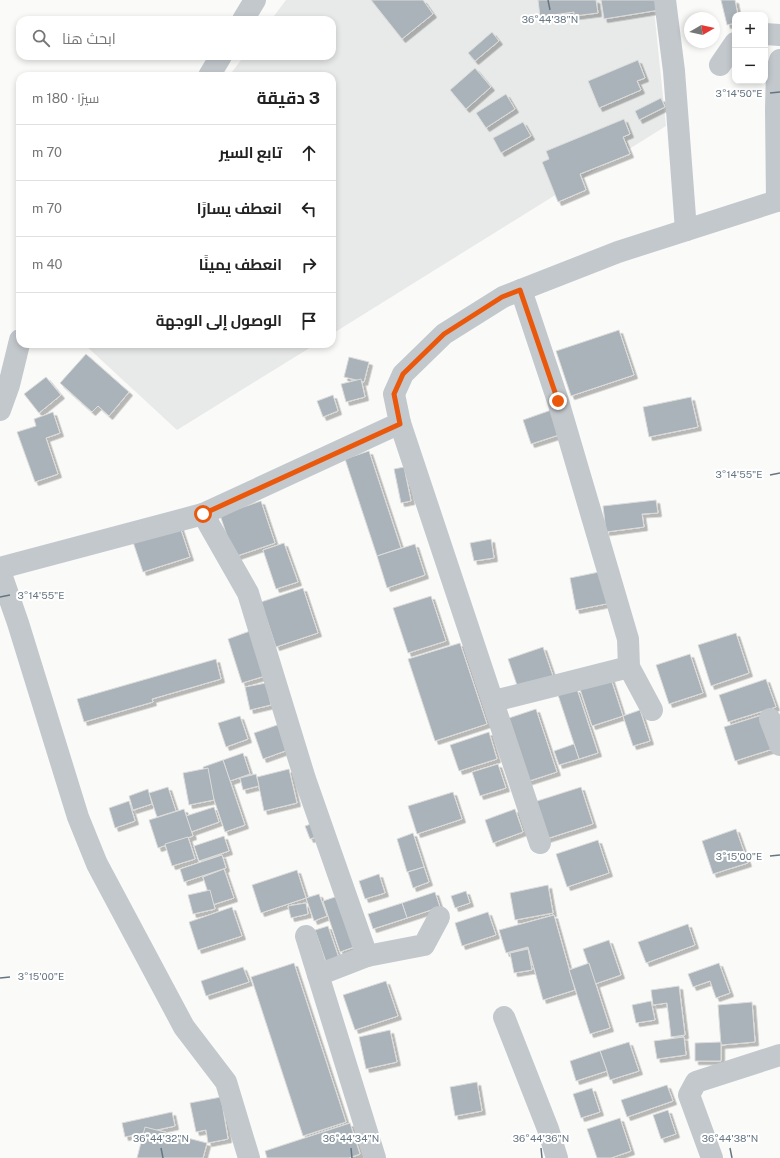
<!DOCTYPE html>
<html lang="ar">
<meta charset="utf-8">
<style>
:root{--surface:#fff;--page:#f2f2f2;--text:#222;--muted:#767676;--line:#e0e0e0}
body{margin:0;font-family:"Public Sans",Cairo,sans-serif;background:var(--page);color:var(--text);direction:rtl}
.controls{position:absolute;right:12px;top:12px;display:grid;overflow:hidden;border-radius:8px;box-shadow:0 2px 6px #0003}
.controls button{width:36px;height:36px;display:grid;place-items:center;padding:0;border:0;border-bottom:1px solid var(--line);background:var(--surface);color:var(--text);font:20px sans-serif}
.compass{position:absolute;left:684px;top:12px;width:36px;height:36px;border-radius:50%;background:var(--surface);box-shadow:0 2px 6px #0003;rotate:81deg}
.stop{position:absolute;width:12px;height:12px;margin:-9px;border:3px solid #ea580c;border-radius:50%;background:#fff}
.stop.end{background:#ea580c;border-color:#fff;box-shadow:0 1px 4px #0008}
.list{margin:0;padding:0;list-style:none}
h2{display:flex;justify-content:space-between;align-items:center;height:52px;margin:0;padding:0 16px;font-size:17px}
h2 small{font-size:13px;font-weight:400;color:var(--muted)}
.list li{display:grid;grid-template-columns:26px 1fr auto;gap:12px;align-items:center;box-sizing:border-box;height:56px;padding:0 16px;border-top:1px solid var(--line)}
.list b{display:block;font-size:15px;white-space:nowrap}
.list em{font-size:13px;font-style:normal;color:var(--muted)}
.icon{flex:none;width:22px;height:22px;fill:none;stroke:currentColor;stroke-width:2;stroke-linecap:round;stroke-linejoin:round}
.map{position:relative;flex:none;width:780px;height:1158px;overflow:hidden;direction:ltr}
.search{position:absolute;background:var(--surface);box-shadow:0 2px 6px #0003;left:16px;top:16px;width:320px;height:44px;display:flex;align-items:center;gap:10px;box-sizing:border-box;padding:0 14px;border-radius:12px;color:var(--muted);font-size:15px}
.panel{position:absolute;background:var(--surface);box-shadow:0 2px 6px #0003;left:16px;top:72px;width:320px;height:276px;border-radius:12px;direction:rtl}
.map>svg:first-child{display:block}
</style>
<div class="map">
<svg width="780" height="1158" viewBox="0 0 780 1158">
<defs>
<filter id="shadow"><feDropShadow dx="3.5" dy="3.5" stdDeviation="0" flood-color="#0004"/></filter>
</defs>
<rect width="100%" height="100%" fill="#fafaf8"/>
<g fill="#e8e9e9">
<polygon points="286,0 653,0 666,126 332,334 332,76 229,76 244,56 332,56 332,20 271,20"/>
<polygon points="84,344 316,344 177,430"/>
</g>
<g fill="#aab3b9" stroke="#dcdcda" filter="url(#shadow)">
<polygon points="371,0 423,0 433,14 402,39"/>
<polygon points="538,0 596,0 598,13 574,16 574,12 540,17"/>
<polygon points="601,0 665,0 666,9 604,19"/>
<polygon points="721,0 735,0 738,15 735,15 735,23 727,25"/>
<polygon points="492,32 499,41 475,61 468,53"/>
<polygon points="638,60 645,78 637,81 641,90 599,108 588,81"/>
<polygon points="475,68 491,87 466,109 450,90"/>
<polygon points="506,94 515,109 486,128 476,113"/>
<polygon points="661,98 665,107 639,120 635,111"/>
<polygon points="624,119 630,134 623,137 630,154 580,174 586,190 558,202 542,162 549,159 546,151"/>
<polygon points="523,122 531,136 501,153 493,138"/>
<polygon points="619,330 634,375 571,396 556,351"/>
<polygon points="86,354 129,392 109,416 98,406 92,412 60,383"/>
<polygon points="349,357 369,362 364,382 344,377"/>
<polygon points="46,377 61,395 39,413 24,394"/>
<polygon points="361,379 365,397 346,402 341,384"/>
<polygon points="333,395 338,411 323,417 317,401"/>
<polygon points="691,397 698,427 649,437 643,407"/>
<polygon points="554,409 562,434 531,444 523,420"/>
<polygon points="53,412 60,433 46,438 58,474 35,482 17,432 36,426 34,419"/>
<polygon points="369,451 401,548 377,556 345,459"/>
<polygon points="404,467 411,501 401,503 394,469"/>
<polygon points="656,500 658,513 642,514 644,527 606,532 603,506"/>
<polygon points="261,501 275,543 234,557 220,515"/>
<polygon points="179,524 190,557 143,572 132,539"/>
<polygon points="491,539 494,558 474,561 470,543"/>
<polygon points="284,543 298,582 276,589 263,550"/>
<polygon points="415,544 425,575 387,588 377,556"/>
<polygon points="604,571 611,603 576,610 570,578"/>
<polygon points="303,588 318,633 276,647 261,602"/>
<polygon points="431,596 446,641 408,653 393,608"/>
<polygon points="250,631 265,676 242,683 228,639"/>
<polygon points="736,633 749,673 711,686 698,645"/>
<polygon points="460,643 487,724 435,741 408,659"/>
<polygon points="543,647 554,679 519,691 508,659"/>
<polygon points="690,654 703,693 669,704 656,665"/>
<polygon points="216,659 221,679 152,699 153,702 84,722 77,699"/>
<polygon points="610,676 623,716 592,726 579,686"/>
<polygon points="766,679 776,707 728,722 719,695"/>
<polygon points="266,683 271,705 250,710 245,687"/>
<polygon points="577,689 598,753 579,759 558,695"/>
<polygon points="536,709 557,772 526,782 506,719"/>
<polygon points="640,710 650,741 633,746 623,716"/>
<polygon points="765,714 776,748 735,761 724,727"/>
<polygon points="240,716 248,739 226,747 218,723"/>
<polygon points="280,724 288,750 263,759 254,733"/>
<polygon points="489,732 497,759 459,771 450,745"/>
<polygon points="574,744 579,759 559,765 554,751"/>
<polygon points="243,753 250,774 230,781 223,760"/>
<polygon points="223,760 245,825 225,832 203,767"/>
<polygon points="498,764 506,788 480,796 472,772"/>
<polygon points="208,768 214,800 189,805 183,773"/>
<polygon points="289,769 297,803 264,811 257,777"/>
<polygon points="256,774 259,786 243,790 240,778"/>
<polygon points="168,787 176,811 157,817 149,793"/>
<polygon points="581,787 593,824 546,839 534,802"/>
<polygon points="148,789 152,804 133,810 129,796"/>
<polygon points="453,792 462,819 417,834 408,806"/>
<polygon points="129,801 135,821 115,828 109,808"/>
<polygon points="214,807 219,822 191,832 186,816"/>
<polygon points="184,809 193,836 158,848 149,820"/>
<polygon points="515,809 523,832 493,843 485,820"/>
<polygon points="317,822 322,835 310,839 305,826"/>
<polygon points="736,829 748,863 713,874 702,841"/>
<polygon points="413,833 424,867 407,872 397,839"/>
<polygon points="224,836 229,851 199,861 194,846"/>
<polygon points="188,837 195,859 172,866 165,844"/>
<polygon points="598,840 609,873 567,887 556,854"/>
<polygon points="222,855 226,868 184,882 180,869"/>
<polygon points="424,867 429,882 413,888 408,872"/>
<polygon points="224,869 234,898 212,905 203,877"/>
<polygon points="297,870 306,898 261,913 252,885"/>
<polygon points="379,874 385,893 365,899 359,881"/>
<polygon points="548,885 553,913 515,920 510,893"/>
<polygon points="210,890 215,909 193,914 188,895"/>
<polygon points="466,891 470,903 455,908 451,896"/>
<polygon points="435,892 440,907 407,918 402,903"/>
<polygon points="319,894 327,916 314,921 306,898"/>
<polygon points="344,894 360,945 340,952 323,901"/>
<polygon points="306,903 308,914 291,918 288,906"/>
<polygon points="402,903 407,918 373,929 368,914"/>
<polygon points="232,907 242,936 198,950 189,922"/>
<polygon points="488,912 496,935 462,946 455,923"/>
<polygon points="554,915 575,990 543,1000 528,947 506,953 499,930"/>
<polygon points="688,924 695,945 646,963 638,942"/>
<polygon points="328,926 340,961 327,965 315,930"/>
<polygon points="609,940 621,975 595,984 583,949"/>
<polygon points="528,949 532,970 514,973 510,953"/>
<polygon points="294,963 346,1122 303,1136 251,977"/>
<polygon points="589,963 610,1028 590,1034 569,970"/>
<polygon points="719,963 730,993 716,998 710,981 693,987 688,974"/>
<polygon points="243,967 249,982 206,996 201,981"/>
<polygon points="386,981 398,1016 355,1030 343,995"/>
<polygon points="679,986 685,1035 671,1037 667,1003 653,1005 651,990"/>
<polygon points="651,1001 655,1020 636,1023 632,1005"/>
<polygon points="752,1002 755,1042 721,1045 718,1005"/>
<polygon points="390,1030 397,1062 366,1069 359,1037"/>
<polygon points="684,1037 686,1055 657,1059 654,1041"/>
<polygon points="629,1042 639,1071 610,1080 600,1051"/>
<polygon points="721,1042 721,1061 695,1061 695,1043"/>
<polygon points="600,1051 607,1071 576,1081 570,1061"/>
<polygon points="477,1082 482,1111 455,1116 450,1087"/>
<polygon points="667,1085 673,1101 627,1117 621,1100"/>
<polygon points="592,1088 600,1112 581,1118 573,1094"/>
<polygon points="221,1097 228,1139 208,1143 206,1130 196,1132 190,1103"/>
<polygon points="668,1110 676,1134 661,1139 653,1115"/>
<polygon points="172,1112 175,1126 125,1137 122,1123"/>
<polygon points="620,1118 631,1151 611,1158 597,1158 587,1129"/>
<polygon points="350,1123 360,1154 349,1158 267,1158 265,1151"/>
<polygon points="145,1127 207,1143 203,1158 137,1158"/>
</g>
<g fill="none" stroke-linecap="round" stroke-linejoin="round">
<g stroke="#c3c8cc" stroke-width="22">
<polyline points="665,0 674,71 686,230"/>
<polyline points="243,20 255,0"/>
<polyline points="765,34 780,35"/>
<polyline points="720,65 735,43"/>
<polyline points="209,76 221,56"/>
<polyline points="777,201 776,109 777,70 780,60"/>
<polyline points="521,290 558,401 628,639 629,667 652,710"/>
<polyline points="0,410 9,385 20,340"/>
<polyline points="400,423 540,843"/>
<polyline points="203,514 248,593 305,779 367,956"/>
<polyline points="0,568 203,514 400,423 394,394 403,374 444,334 503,297 618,252 780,200"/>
<polyline points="0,571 18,623 78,817 97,864 184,1027 226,1082 249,1158"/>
<polyline points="494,701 629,667"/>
<polyline points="770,719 780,745"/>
<polyline points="306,936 375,1158"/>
<polyline points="318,975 367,956 424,945 439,917"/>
<polyline points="504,1017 548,1129 557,1158"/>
<polyline points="712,1158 689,1095 696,1082 780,1055"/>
</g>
</g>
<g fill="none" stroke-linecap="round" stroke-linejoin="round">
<polyline stroke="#ea580c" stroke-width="5" points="203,514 400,424 394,394 403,374 444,334 502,297 520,290 558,401"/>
</g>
<path fill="none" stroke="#657683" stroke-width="1.5" d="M548,0L550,10M770,93L780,92M770,475L780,473M0,597L10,595M770,856L780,855M0,978L10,977M161,1148L163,1158M351,1148L352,1158M541,1148L542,1158M730,1148L732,1158"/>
<g font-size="10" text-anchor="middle" fill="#657683" stroke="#fff" stroke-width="4" stroke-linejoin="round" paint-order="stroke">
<text x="550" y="23">36°44'38"N</text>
<text x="739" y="97">3°14'50"E</text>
<text x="739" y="478">3°14'55"E</text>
<text x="41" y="599">3°14'55"E</text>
<text x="739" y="860">3°15'00"E</text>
<text x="41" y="980">3°15'00"E</text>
<text x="161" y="1142">36°44'32"N</text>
<text x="351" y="1142">36°44'34"N</text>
<text x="541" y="1142">36°44'36"N</text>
<text x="730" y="1142">36°44'38"N</text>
</g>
</svg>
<div class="controls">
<button>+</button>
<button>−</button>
</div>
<svg class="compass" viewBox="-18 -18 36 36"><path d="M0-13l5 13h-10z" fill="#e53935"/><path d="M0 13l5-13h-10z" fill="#767676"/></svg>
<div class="stop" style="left:203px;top:514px"></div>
<div class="stop end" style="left:558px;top:401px"></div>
<div class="search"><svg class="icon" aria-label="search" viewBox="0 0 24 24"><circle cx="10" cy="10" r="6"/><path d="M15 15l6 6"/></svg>ابحث هنا</div>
<section class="panel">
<h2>3 دقيقة<small>سيرًا · 180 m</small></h2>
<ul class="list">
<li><svg class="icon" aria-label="ahead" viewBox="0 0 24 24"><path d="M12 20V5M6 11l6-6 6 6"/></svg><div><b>تابع السير</b></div><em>70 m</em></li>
<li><svg class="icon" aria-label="left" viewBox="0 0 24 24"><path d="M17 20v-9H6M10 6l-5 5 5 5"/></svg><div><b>انعطف يسارًا</b></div><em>70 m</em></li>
<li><svg class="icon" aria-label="right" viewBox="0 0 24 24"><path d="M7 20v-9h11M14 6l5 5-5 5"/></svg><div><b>انعطف يمينًا</b></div><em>40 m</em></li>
<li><svg class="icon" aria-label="arrive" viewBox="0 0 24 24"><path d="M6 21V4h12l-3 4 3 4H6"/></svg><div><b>الوصول إلى الوجهة</b></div></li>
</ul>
</section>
</div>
